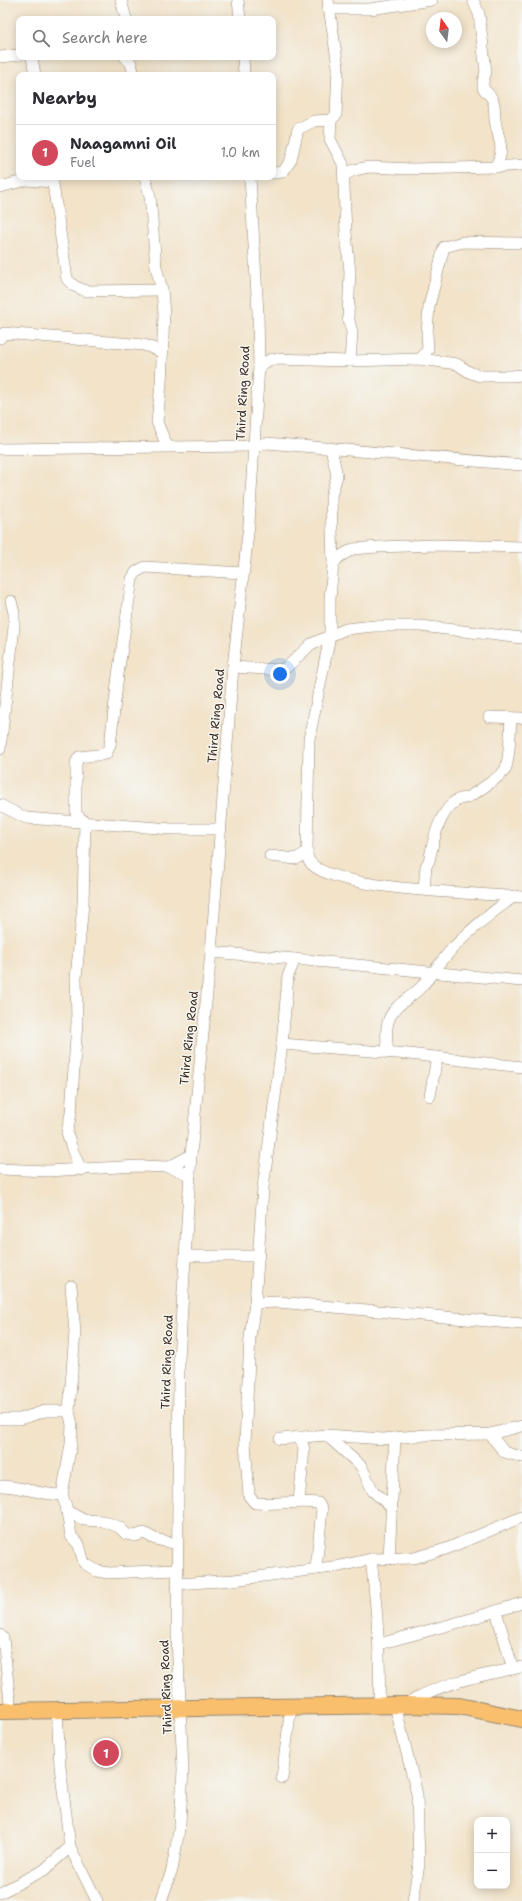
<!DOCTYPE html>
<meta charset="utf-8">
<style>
:root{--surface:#fff;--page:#f2f2f3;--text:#2b2b33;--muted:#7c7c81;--line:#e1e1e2;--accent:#d1495b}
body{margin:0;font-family:"Shantell Sans",sans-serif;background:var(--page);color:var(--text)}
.controls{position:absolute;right:12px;bottom:12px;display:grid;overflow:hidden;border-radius:8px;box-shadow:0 2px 10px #0003}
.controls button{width:36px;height:36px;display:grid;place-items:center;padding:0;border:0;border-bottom:1px solid var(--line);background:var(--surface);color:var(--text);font:20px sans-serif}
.compass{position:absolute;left:426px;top:12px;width:36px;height:36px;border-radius:50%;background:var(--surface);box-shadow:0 2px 10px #0003;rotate:346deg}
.you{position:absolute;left:280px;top:674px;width:14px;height:14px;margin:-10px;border:3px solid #fff;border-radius:50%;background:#1a73e8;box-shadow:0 0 0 6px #1a73e833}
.badge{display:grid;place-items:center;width:26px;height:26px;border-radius:50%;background:var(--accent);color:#fff;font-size:13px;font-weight:700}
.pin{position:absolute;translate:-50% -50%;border:2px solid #fff;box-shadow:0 1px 4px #0006}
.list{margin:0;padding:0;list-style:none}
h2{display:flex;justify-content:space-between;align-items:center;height:52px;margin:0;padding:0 16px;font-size:17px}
h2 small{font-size:13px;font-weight:400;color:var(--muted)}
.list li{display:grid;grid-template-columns:26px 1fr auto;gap:12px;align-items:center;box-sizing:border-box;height:56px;padding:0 16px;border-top:1px solid var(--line)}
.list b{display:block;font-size:15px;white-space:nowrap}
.list p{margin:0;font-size:13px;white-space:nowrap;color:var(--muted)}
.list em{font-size:13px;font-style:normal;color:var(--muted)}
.icon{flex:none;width:22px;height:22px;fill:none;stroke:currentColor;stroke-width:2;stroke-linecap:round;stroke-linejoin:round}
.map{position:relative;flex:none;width:522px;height:1901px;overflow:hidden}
.search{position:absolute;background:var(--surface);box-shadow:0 2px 10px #0003;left:16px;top:16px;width:260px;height:44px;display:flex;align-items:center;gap:10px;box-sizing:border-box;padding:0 14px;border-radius:8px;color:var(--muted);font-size:15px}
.panel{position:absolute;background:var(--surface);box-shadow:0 2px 10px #0003;left:16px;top:72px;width:260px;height:108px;border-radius:8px}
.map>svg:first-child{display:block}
</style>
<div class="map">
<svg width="522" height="1901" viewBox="0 0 522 1901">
<rect width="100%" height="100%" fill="#f6f6f2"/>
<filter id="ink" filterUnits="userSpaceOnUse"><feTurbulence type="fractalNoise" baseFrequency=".025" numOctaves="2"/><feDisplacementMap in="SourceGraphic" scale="8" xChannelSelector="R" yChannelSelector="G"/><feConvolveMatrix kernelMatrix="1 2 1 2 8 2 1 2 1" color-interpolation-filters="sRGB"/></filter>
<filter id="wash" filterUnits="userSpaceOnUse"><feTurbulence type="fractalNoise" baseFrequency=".012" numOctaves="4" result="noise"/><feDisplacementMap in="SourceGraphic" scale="16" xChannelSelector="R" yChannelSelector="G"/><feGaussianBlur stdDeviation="0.9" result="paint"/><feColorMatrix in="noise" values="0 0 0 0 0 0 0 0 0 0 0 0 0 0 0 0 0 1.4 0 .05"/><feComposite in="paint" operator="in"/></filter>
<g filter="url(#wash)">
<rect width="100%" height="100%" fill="#f2e3c9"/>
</g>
<g filter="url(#ink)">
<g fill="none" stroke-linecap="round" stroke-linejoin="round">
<g stroke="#968674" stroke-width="12">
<g id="minor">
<polyline points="121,0 126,19"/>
<polyline points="238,0 240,19"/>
<path d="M473,0L479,14L486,72L483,81V88C485,91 489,94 491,97C496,104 494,111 495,119C497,138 507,148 495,167"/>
<polyline points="328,9 370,9 432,0"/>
<polyline points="0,57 19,55"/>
<polyline points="32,57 35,75"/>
<polyline points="125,57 131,63 134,75"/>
<polyline points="243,57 244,75"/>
<polyline points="331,120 330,139 343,164 346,233 350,272 348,317 352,332 350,361"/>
<polyline points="273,173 283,172 291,160 298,129 314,121 331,120 336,115 338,67 328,0"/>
<polyline points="344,175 354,170 369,167 412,169 495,167 522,165"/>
<polyline points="52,177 67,279 74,286 86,291 162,290"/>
<polyline points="145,177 150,196 156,267 162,290 164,314 161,384 157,422 167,446"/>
<polyline points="0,187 27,180 53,182"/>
<polyline points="0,338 4,333 144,345 163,352"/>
<polyline points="421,359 428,349 427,334 429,306 444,247 463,242 522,243"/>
<polyline points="259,366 271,359 350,361 421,359 457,364 469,372 480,376 511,376 522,375"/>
<polyline points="331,448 337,476 331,496 333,564"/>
<polyline points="0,449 253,446 267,443 522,465"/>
<path d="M522,547L436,545L378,547L353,549L339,557L333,564L330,599V636L309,739L307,852C307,855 308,859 309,861C328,891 484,893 522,897"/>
<polyline points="233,667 280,670 287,667 311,644 346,629 374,626 421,626 522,638"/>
<polyline points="489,717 522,718"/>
<polyline points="0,749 14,627 14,613 11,601"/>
<polyline points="0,805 26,818 172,829 221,829"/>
<polyline points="270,856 296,859 307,852"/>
<path d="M424,889L426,866L429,861C434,839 437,818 454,802C459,798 463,799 468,797C473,795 504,774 505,770C510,760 510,730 511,718"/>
<polyline points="211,952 295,959 522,981"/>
<path d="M295,959L288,976L282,1044L263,1188L255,1303L250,1337L245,1443L249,1496L255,1503C276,1505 297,1500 318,1503L322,1509L316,1569"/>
<polyline points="282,1044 409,1054 522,1067"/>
<path d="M388,1053C387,1043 385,1032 388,1022C393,1005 410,999 421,987C432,975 441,961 452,949C471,929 493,911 515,896"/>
<polyline points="430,1096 437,1057"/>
<polyline points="169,1167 191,1155"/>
<polyline points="0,1169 47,1171 139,1166 169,1167 190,1175"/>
<polyline points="81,1170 72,1149 67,1132 71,1113 77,1022 76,978 83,904 85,822 76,814 76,763 79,757 106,754 110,745 118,675 132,579 136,572 145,567 243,573"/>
<polyline points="185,1256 259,1256"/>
<polyline points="71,1286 75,1332 69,1411 72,1425 71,1444 62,1495 66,1506 71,1536 79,1545 84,1563 97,1571 108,1573 177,1570"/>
<polyline points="255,1303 278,1302 522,1324"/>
<polyline points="0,1419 20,1419 45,1411 69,1411"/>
<polyline points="490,1434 504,1452 522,1457"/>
<polyline points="326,1435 361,1466 373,1491 392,1508"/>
<polyline points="280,1439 326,1435 383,1439 426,1435 490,1434 522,1426"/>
<path d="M0,1486C21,1486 41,1495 62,1495"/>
<polyline points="299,1502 304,1449 300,1437"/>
<polyline points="67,1511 84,1520 103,1521 119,1527 126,1534 135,1536 144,1533 155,1539 177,1544"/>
<path d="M371,1559C377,1608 381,1656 379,1706"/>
<polyline points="389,1559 395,1438"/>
<polyline points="177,1584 234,1580 340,1566 371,1559 414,1558 446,1549 522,1517"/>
<polyline points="496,1611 513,1669"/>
<polyline points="0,1635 3,1638 11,1711"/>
<polyline points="379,1644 467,1620 522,1603"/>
<polyline points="395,1705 417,1794 419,1864 413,1901"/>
<path d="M404,1705C439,1683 482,1675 522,1667"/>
<polyline points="57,1710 60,1766 70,1847 97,1901"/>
<polyline points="282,1778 291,1706"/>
<polyline points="0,1893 44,1870 70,1847"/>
<polyline points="161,1901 172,1870 180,1824 183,1770 177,1637 179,1360 191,1155 211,952 233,667 249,524 259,366 258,313 250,177"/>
</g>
</g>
<g stroke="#968674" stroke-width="18">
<polyline id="highway" points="0,1711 404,1705 459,1706 522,1719"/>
</g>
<use href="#minor" stroke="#fff" stroke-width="11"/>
<use href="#highway" stroke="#f9bf6d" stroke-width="16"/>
</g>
</g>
<g text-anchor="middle" stroke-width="3" stroke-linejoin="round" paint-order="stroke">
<g font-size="12" fill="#3b2a1e" stroke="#f6f6f2">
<text transform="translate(243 393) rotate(-87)" y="4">Third Ring Road</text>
<text transform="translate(216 716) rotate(-85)" y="4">Third Ring Road</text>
<text transform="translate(189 1038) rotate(-84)" y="4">Third Ring Road</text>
<text transform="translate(167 1362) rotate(-88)" y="4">Third Ring Road</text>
<text transform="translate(166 1687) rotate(-92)" y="4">Third Ring Road</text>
</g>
</g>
</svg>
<div class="controls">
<button>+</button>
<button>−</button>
</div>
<svg class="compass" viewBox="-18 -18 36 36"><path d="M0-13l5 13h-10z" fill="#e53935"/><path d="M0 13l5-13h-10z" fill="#7c7c81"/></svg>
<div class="you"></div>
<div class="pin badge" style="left:106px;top:1753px">1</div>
<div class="search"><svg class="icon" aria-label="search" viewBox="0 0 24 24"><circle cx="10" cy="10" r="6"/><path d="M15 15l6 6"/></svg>Search here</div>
<section class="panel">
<h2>Nearby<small></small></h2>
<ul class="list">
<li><span class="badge">1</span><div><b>Naagamni Oil</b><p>Fuel</p></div><em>1.0 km</em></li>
</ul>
</section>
</div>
